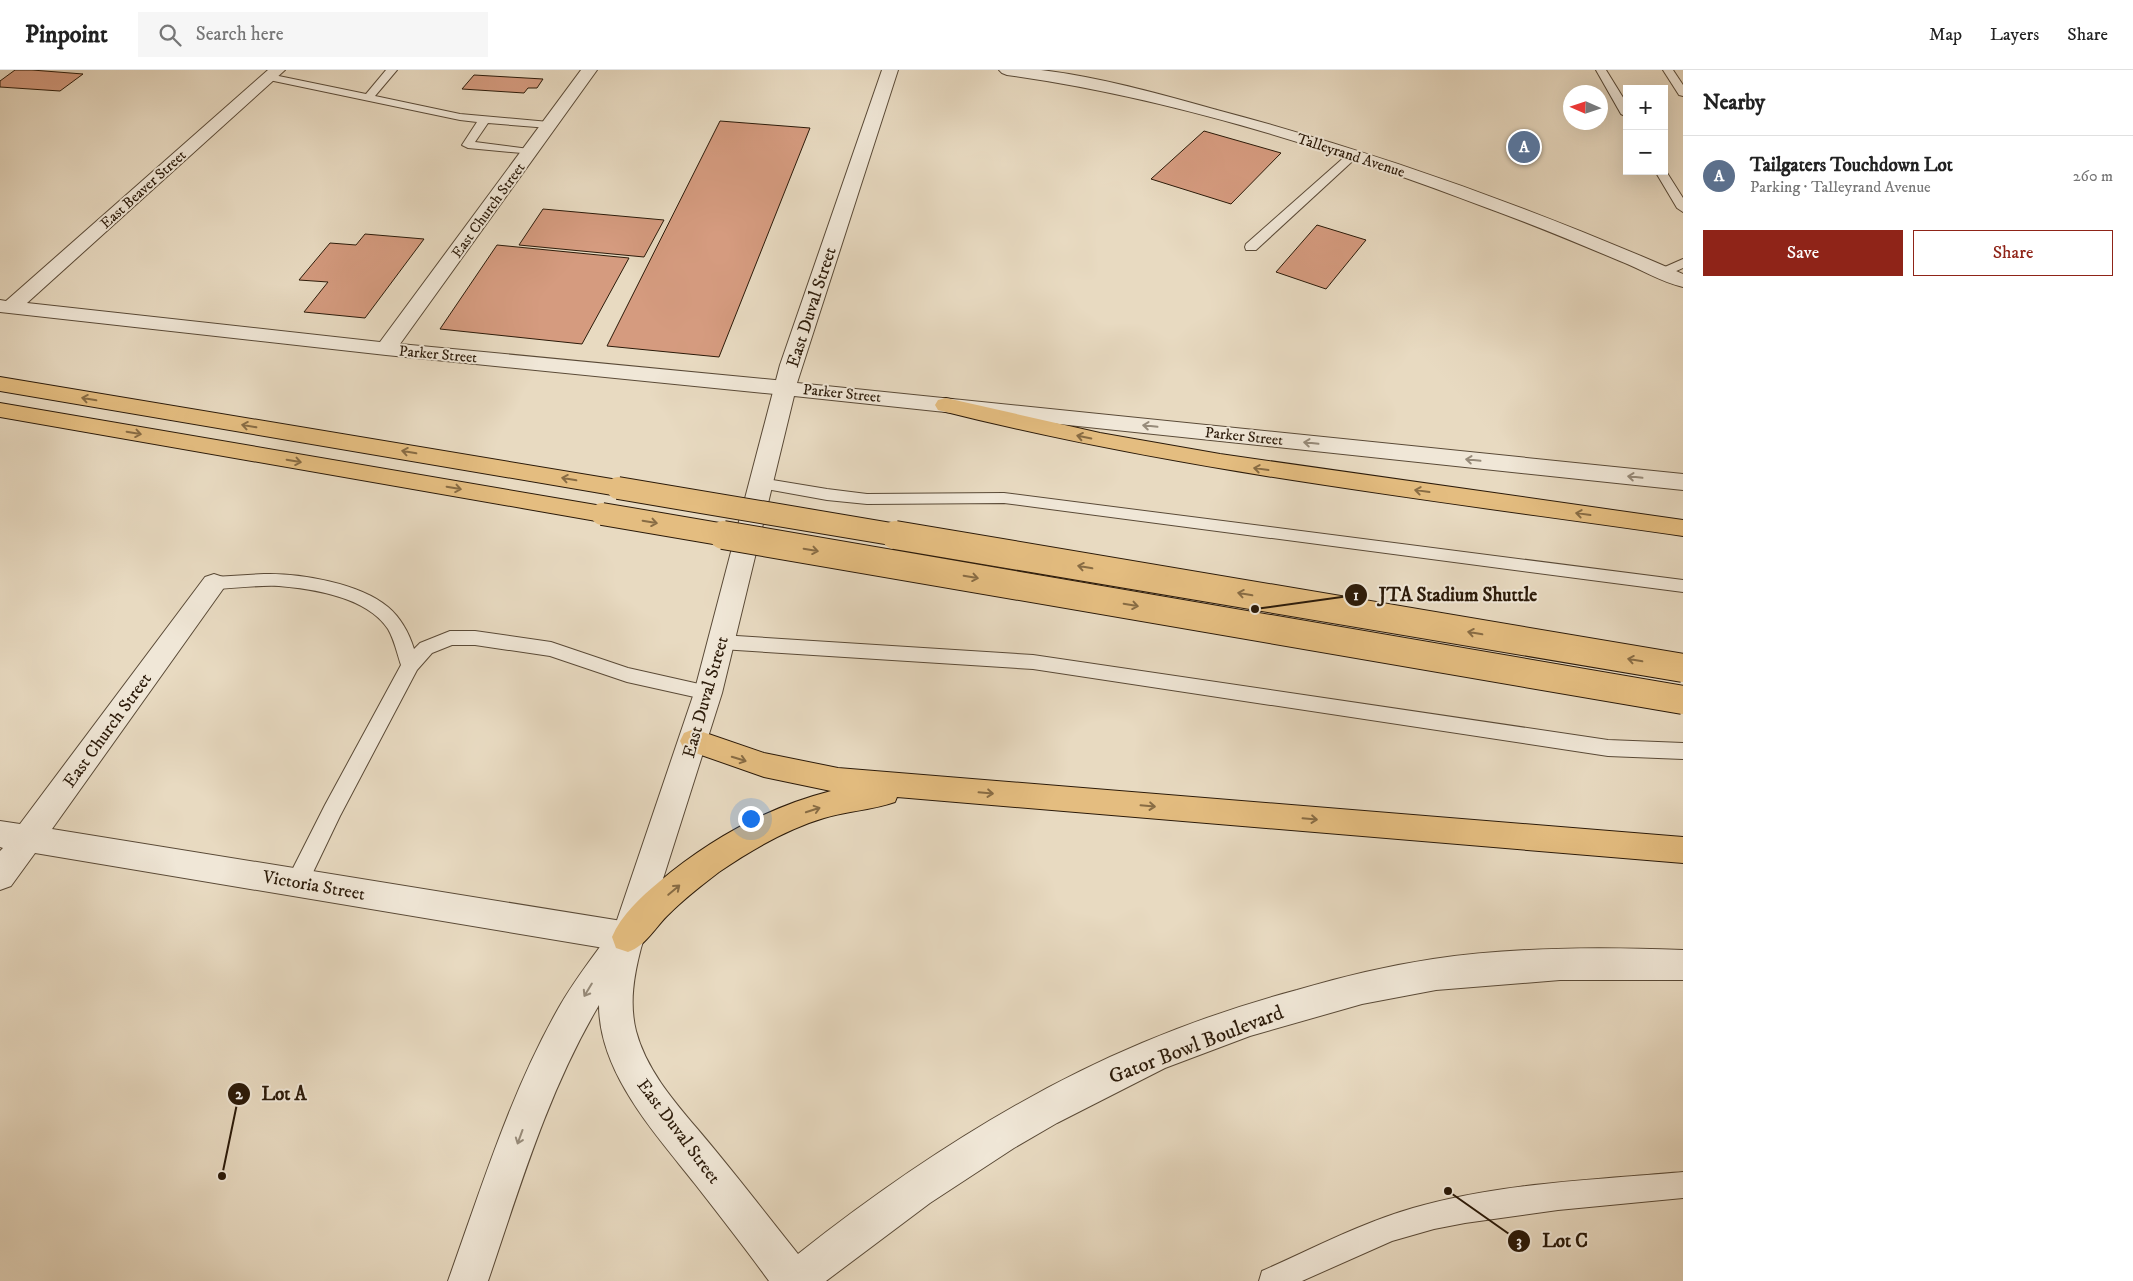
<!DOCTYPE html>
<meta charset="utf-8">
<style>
:root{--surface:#fff;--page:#f6f6f6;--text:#222;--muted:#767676;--line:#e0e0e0;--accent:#8f2418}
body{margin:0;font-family:"IM FELL DW Pica",serif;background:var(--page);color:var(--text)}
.controls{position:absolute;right:15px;top:15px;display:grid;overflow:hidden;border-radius:0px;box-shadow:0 5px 20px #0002}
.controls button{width:45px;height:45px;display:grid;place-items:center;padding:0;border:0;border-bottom:1px solid var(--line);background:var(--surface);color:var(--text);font:25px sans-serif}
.compass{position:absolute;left:1563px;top:15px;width:45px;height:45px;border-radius:50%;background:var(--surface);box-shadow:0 5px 20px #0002;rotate:273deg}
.you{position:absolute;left:750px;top:748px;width:18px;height:18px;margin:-12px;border:4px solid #fff;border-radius:50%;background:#1a73e8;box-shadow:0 0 0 8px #1a73e833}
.badge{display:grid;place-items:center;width:32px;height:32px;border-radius:50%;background:var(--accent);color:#fff;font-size:16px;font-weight:700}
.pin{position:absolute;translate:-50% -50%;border:2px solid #fff;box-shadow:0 1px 5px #0006}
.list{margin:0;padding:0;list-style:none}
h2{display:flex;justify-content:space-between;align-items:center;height:65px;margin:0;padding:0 20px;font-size:21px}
h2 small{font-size:16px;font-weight:400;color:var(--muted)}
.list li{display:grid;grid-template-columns:32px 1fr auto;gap:15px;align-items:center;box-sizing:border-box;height:80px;padding:0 20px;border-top:1px solid var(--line)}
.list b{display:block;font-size:19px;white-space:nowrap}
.list p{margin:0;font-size:16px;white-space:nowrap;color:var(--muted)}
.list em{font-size:16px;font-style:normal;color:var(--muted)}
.actions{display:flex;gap:10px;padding:15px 20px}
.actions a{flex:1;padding:11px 0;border:1px solid var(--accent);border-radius:0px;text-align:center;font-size:18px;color:var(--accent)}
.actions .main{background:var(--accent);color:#fff}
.icon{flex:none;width:28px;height:28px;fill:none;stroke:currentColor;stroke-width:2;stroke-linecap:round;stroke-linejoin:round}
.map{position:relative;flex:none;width:1683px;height:1211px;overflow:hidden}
header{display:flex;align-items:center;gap:30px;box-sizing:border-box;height:70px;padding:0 25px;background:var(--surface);border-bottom:1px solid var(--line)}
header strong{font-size:24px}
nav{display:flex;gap:28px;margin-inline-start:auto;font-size:18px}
.search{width:350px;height:45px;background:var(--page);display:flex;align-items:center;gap:12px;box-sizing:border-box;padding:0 18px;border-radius:0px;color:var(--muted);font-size:19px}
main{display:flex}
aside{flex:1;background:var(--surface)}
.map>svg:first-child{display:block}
</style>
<header>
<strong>Pinpoint</strong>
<div class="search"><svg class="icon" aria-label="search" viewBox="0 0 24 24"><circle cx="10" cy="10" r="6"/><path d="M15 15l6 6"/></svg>Search here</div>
<nav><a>Map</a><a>Layers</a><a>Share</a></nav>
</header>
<main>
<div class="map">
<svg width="1683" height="1211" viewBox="0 0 1683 1211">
<rect width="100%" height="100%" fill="#e8dac1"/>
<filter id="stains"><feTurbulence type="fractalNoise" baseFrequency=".004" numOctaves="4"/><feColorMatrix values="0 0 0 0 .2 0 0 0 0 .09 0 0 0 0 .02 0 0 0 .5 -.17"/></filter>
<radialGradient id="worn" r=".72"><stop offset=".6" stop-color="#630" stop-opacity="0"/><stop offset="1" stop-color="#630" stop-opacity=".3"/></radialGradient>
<g fill="#d59b7f" stroke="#2b1a09">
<polygon points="15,0 32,0 83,4 60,21 0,17 0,11"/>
<polygon points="474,5 543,9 537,18 528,18 524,23 462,19"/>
<polygon points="720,51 810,58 719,287 607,276"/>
<polygon points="1204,61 1281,83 1231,134 1151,109"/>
<polygon points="543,139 664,150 644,187 519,175"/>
<polygon points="1317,155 1366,170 1326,219 1276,202"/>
<polygon points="365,164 424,169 365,248 304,242 328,212 299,210 330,173 356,175"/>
<polygon points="497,175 629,188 582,274 440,259"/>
</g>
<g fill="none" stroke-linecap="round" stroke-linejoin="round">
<g stroke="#5a4a37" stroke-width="2">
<g id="service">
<polygon points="386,0 397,0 375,26 460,44 549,52 555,55 549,58 488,53 475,72 529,79 533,80 535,82 533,84 468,78 462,75 477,52 460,50 269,10 264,7 269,4 366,24"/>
<polygon points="1596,0 1606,0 1627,34 1627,47 1621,44"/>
<polygon points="1663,0 1673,0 1683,15 1683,26 1679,25"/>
<polygon points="1353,81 1357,83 1359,85 1357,87 1256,180 1246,180 1245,177 1246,174 1349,83"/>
<polygon points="1664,98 1683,128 1683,142 1677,138 1655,101 1664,101"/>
<polygon points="1683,189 1683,198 1663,207 1656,203 1658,200"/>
<polygon points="761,408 827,419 867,424 1004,423 1683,510 1683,522 1004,433 867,434 827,430 755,417 753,413 755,409"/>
<path d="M264,504C299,503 360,513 388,537C401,548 409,563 414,579L420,573L450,561H475L551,572L628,598L708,616L715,618L717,623L715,628L708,630L627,612L550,586L475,575H452L432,583L417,600L340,746L305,819L297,821L289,819L286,812L325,735L401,595C397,583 394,569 388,559C367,527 314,519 279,516C258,515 236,518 214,519L208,517L205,513L208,509L214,507Z"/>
<polygon points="721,565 1033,585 1608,670 1683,673 1683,689 1608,686 1033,599 721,579 715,577 712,572 715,567"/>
<path d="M1683,1102V1128L1558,1140L1465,1153L1434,1159L1392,1171L1302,1211H1259L1262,1201C1312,1179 1361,1153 1413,1138C1499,1113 1593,1110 1683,1102Z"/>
</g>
</g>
<g stroke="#5a4a37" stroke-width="2">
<g id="minor">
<polygon points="268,0 285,0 27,233 380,272 581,0 597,0 400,274 785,311 793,313 796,318 793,323 785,325 386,285 0,242 0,230 6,231"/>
<polygon points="214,504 223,507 227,513 223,519 52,759 628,852 640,856 644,867 640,878 628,882 35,783 11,816 0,820 0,781 3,778 0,777 0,751 20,754 205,507"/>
</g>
</g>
<g stroke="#5a4a37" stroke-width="2">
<g id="tertiary">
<path d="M882,0H898L797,313L1683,404V420L794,326L722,623L641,878C634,905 629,933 636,961C648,1007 686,1044 715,1080C743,1114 770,1149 798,1184C903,1101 1018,1025 1142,973C1192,952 1244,934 1297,920C1341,907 1387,896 1433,889C1515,877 1600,877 1683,880V910H1560L1436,920L1362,934L1250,966L1165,998L1057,1053L1014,1078L930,1133L826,1211H769C745,1178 720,1146 695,1114C655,1063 599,1003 599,935C548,1021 520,1117 488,1211H448C481,1119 510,1024 558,939C573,912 592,888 610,863L613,862L694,623L780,295Z"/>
<path d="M999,0C1013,0 1027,0 1041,0C1100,7 1160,24 1217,40C1377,82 1532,138 1683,204V217C1661,212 1641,199 1620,191C1577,173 1534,155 1490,139C1335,80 1172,28 1007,5L1002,3Z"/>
</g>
</g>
<g stroke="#2b1a09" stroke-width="2">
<g id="motorway">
<polygon points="0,307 618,410 626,412 630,418 626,424 618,426 0,321"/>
<path d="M946,328L1100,363L1220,384L1683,450V466C1434,430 1183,402 938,340L935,335L938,330Z"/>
<polygon points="0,333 602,436 611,438 614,444 611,450 602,452 0,347"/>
<path d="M694,659L764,683L838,698L1683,767V793L897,727L895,732C872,740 847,741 824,748C787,759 751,780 719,802C702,815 684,829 669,844C655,857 647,875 628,882L616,878L612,867C621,845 641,827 659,812C709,770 768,737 831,721L764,707L684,679L680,671L684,663Z"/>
</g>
</g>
<use href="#service" fill="#f0e7d7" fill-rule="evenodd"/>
<use href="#minor" fill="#f0e7d7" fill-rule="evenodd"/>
<use href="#tertiary" fill="#f0e7d7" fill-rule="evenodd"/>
<use href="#motorway" fill="#e4bd80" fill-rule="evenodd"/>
<g stroke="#2b1a09" stroke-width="24" stroke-linecap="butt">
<g id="motorway-bridge-far1">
<polyline points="618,418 903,466"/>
<polyline points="602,444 731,466"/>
</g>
</g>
<g stroke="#2b1a09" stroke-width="30" stroke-linecap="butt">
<g id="motorway-bridge">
<polyline points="723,465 1683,630"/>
<polyline points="895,465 1683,598"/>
</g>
</g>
<use href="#motorway-bridge-far1" stroke="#e4bd80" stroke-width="22"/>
<use href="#motorway-bridge" stroke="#e4bd80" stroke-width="28"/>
</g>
<defs><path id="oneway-shaft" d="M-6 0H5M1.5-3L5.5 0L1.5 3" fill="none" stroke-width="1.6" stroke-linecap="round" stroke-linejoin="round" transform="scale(1.25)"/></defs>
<g stroke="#886c44">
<use href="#oneway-shaft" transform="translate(89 329) rotate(-170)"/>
<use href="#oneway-shaft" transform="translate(249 356) rotate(-170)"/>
<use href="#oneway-shaft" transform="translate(134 363) rotate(10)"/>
<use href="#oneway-shaft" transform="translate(1084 367) rotate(-168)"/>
<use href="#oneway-shaft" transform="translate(409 382) rotate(-170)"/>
<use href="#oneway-shaft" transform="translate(294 391) rotate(10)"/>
<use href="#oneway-shaft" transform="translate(1261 399) rotate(-172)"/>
<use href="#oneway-shaft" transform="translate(569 409) rotate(-170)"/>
<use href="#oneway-shaft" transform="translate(454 418) rotate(10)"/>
<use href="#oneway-shaft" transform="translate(1422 421) rotate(-172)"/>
<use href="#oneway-shaft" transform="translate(1583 444) rotate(-172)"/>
<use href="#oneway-shaft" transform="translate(650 452) rotate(10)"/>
<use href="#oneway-shaft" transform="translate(811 480) rotate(10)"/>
<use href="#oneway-shaft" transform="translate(1085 497) rotate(-170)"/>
<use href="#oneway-shaft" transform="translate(971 507) rotate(10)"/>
<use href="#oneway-shaft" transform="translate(1245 524) rotate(-170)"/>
<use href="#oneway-shaft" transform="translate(1131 535) rotate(10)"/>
<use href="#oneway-shaft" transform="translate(1475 563) rotate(-170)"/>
<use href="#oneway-shaft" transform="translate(1635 590) rotate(-170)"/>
<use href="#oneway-shaft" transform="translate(739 689) rotate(17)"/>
<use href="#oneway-shaft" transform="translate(986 723) rotate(5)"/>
<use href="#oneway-shaft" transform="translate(1148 736) rotate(5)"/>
<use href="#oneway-shaft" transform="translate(813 740) rotate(-18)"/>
<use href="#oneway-shaft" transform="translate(1310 749) rotate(5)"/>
<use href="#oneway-shaft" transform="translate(674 820) rotate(-40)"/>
</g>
<g stroke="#978b7a">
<use href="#oneway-shaft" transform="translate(1150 356) rotate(-174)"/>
<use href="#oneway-shaft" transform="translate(1311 373) rotate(-174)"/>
<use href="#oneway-shaft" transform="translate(1473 390) rotate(-174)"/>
<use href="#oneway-shaft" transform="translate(1635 407) rotate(-174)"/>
<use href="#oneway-shaft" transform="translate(588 920) rotate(121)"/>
<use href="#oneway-shaft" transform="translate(520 1067) rotate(110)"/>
</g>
<g text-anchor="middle" stroke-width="4" stroke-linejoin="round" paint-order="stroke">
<g font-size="15" fill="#2b1a09" stroke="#f0e7d7">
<text transform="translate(1351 85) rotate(18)" y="5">Talleyrand Avenue</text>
<text transform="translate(143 119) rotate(-42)" y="5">East Beaver Street</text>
<text transform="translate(488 140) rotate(-54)" y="5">East Church Street</text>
<text transform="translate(438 284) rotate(5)" y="5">Parker Street</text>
<text transform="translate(842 323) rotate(6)" y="5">Parker Street</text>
<text transform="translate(1244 366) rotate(6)" y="5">Parker Street</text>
</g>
<g font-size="18" fill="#2b1a09" stroke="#f0e7d7">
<text transform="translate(811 237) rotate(-72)" y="6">East Duval Street</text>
<text transform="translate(705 627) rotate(-74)" y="6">East Duval Street</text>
<text transform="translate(107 660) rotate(-54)" y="6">East Church Street</text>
<text transform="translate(314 815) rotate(10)" y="6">Victoria Street</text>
<text transform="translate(679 1061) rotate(53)" y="6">East Duval Street</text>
</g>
<g font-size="21" fill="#2b1a09" stroke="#f0e7d7">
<text transform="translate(1196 974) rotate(-21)" y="7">Gator Bowl Boulevard</text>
</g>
</g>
<path fill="none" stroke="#2b1a09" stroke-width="2" d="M1255 539L1356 525M222 1106L239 1024M1448 1121L1519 1171"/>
<g fill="#2b1a09" stroke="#f0e7d7" stroke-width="2">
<circle cx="1255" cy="539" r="5"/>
<circle cx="222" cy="1106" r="5"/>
<circle cx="1448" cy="1121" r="5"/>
<circle cx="1356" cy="525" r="12"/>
<circle cx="239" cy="1024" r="12"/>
<circle cx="1519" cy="1171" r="12"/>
</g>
<g font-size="15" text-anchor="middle" font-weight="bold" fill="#fff">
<text x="1356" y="530">1</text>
<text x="239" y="1029">2</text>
<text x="1519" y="1176">3</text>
</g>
<g font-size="19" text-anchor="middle" font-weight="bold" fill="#2b1a09" stroke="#f0e7d7" stroke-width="4" stroke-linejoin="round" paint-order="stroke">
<text x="1458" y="531">JTA Stadium Shuttle</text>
<text x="284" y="1030">Lot A</text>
<text x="1565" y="1177">Lot C</text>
</g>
<rect width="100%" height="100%" filter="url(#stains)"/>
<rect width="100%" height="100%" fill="url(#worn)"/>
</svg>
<div class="controls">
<button>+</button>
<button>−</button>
</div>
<svg class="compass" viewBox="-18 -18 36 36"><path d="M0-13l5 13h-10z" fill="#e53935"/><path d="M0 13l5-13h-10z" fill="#767676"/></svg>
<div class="you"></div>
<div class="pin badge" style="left:1524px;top:77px;background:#5c6f8a">A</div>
</div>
<aside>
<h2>Nearby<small></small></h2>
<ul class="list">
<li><span class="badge" style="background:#5c6f8a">A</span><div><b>Tailgaters Touchdown Lot</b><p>Parking · Talleyrand Avenue</p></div><em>260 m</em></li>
</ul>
<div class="actions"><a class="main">Save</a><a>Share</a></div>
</aside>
</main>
